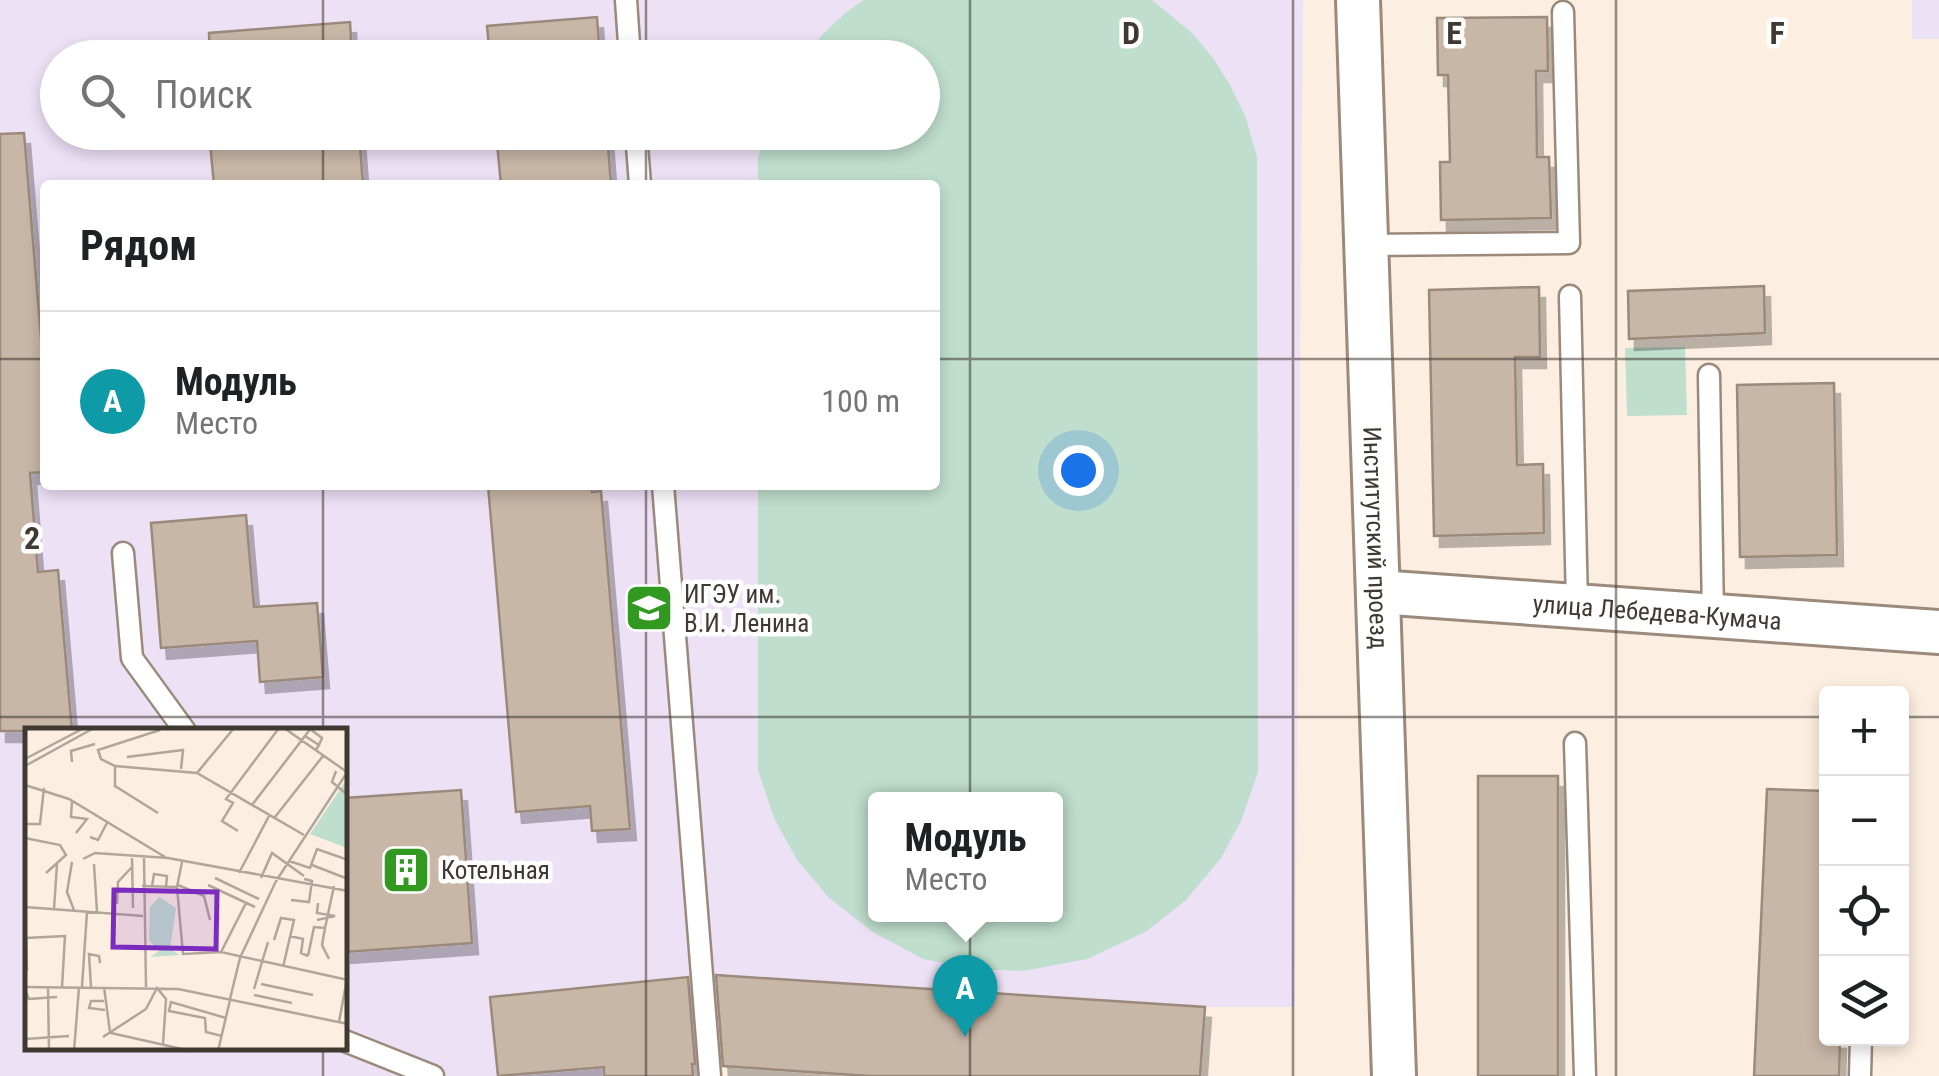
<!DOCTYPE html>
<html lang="ru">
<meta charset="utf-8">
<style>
:root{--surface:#fff;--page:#f2f2f2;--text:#202124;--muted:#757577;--line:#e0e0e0;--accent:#ea580c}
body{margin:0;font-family:"Roboto Condensed",sans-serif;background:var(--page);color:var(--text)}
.controls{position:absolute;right:30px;bottom:30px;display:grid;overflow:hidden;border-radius:10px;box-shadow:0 5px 15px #0003}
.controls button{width:90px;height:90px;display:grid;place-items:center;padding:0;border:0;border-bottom:2px solid var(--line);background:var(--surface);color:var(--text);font:50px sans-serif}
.you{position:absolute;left:1078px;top:470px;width:35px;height:35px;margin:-25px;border:8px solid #fff;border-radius:50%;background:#1a73e8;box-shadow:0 0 0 15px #1a73e833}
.badge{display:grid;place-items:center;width:65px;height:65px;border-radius:50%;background:var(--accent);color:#fff;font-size:32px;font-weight:700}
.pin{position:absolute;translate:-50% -82px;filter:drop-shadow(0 2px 5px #0008)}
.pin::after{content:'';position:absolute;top:52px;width:35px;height:30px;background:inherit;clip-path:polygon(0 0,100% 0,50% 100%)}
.popup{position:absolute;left:868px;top:792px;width:195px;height:130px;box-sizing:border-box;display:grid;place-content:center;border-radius:10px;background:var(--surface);filter:drop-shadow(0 2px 8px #0005);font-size:32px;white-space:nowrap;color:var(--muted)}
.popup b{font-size:38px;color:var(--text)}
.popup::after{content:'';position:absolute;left:50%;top:100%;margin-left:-20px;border:20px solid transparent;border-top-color:var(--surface)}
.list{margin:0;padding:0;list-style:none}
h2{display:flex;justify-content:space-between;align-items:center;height:130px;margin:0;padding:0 40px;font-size:42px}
h2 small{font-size:32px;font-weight:400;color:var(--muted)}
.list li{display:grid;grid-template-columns:65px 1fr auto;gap:30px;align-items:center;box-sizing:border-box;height:180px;padding:0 40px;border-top:2px solid var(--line)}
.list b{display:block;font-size:38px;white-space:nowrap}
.list p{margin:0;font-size:32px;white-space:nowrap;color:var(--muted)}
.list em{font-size:32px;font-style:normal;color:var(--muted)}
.icon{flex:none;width:55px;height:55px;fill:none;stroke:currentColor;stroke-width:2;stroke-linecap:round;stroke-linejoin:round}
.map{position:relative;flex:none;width:1939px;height:1076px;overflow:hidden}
.search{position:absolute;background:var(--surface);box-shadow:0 5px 15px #0003;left:40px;top:40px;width:900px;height:110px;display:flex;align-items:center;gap:25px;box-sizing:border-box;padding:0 35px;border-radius:55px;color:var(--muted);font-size:38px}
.panel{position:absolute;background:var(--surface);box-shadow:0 5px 15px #0003;left:40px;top:180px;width:900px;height:310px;border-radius:10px}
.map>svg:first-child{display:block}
</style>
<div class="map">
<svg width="1939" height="1076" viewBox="0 0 1939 1076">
<defs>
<filter id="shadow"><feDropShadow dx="6" dy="11" stdDeviation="0" flood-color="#0004"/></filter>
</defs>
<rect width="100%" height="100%" fill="#fceee0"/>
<g fill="#ede1f6" fill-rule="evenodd">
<path d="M0,0H1303L1295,1007H1205L1200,1076H869L724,1066L693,1067V1076H0ZM58,58H922V132H58ZM45,185H935V485H45ZM28,731H345V1048H28ZM875,800H1055V914H875Z"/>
<rect x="1912" y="0" width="27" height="39"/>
</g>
<g fill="#bfdecd" fill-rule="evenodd">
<path d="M864,0H1152L1191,32L1213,58L1230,85L1246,118L1257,157L1258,772L1242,819L1221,858L1186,900L1147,931L1087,959L1023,971L976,969L923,959L873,932L828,897L797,860L774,818L758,770V485H935V185H758V158L766,133L922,132V58L804,57C820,36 841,14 864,0ZM875,800H1055V914H875Z"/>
<polygon points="1685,347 1687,415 1627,416 1625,348"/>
</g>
<g fill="#c8b6a6" stroke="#9b8a7b" stroke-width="2.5" filter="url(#shadow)">
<polygon points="597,17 600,58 490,58 487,26"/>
<polygon points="1547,17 1548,71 1536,71 1537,157 1549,157 1551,218 1441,220 1440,162 1450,162 1448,75 1438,75 1437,18"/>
<polygon points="350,22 352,58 210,58 209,33"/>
<polygon points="209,132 359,132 363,185 214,185"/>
<polygon points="496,132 607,132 611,185 501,185"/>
<polygon points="24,133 43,362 45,361 45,472 30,473 38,572 58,570 72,731 0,731 0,134"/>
<polygon points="1764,286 1765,333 1629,339 1628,291"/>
<polygon points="1539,287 1540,357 1515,357 1517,465 1543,464 1544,533 1434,536 1429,290"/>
<polygon points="1834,383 1837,555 1740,557 1737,385"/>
<polygon points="488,485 591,485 592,492 601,491 630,829 592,831 590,806 516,812"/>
<polygon points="246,515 254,607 317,603 323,677 260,682 257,641 161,648 151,523"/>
<rect x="1478" y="776" width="80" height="300"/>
<polygon points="1767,789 1826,791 1826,1038 1840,1038 1839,1076 1754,1076"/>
<polygon points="461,790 472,943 345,952 345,798"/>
<polygon points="716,975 1205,1007 1200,1076 869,1076 723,1066"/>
<polygon points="688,977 695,1064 692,1064 693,1076 604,1076 604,1067 498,1076 490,997"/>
</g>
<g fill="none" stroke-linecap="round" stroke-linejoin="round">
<g stroke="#9b8a7b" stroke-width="25">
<g id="service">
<polyline points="626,0 630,58"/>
<polyline points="636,132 640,185"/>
<polyline points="1367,245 1569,243 1563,12"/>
<polyline points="1570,296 1577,606"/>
<polyline points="1709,375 1713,616"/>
<polyline points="663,485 710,1076"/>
<polyline points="123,553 132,658 185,731"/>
<polyline points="1575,743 1585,1076"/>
<polyline points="345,1041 433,1076"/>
<polyline points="1860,1076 1861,1038"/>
</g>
</g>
<g stroke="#9b8a7b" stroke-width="48">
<g id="minor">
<path id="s1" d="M1358,0L1394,1076"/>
<path id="s2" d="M1378,592L1939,632"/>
</g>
</g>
<use href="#service" stroke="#fff" stroke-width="20"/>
<use href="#minor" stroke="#fff" stroke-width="42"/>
</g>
<path fill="none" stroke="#403932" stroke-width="2.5" stroke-opacity="0.55" d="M323,0V58M646,0V58M970,0V1076M1293,0V1076M1616,0V1076M323,132V185M646,132V185M0,359H45M935,359H1939M323,485V731M646,485V1076M0,717H1826M1902,717H1939M323,1048V1076"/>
<defs>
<g id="university-square" transform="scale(2.5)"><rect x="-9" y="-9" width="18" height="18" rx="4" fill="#319820" stroke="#fefefe"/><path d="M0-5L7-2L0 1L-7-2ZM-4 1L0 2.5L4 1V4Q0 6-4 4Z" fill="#fff"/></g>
<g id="building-square" transform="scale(2.5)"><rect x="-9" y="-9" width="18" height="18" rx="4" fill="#319820" stroke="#fefefe"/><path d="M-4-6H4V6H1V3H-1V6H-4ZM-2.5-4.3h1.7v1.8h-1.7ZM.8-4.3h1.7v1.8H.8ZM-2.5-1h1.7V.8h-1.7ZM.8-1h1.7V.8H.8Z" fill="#fff"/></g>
</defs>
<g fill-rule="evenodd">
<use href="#university-square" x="649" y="608"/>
<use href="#building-square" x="406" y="870"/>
</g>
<g text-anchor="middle" stroke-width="9" stroke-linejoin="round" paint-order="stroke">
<g font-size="25" fill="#403932" stroke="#fefefe">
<text dy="9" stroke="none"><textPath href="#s1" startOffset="538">Институтский проезд</textPath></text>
<text dy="9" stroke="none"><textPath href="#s2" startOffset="280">улица Лебедева-Кумача</textPath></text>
</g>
<g font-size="25" fill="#403932" stroke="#fefefe" text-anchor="start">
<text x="684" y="603">ИГЭУ им.<tspan x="684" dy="29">В.И. Ленина</tspan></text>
<text x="441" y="879">Котельная</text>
</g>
</g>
<g transform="translate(25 728)">
<rect width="322" height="322" fill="#fceee0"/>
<path d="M322,51V120L285,106ZM134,169L151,180L145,221L155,227L125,229L134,223L124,212L125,179Z" fill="#bfdecd"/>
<path fill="none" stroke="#b1a69a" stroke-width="2.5" d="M259,0L322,44M135,2L73,22L76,31L90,38L172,45L279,107M280,8L285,1L297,10L294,17M102,29L158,22L156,41M0,31L59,0M47,34L46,23L70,16M0,38L69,0M90,38V58L133,85M311,43L307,54L323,67M172,45L209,0M0,57L44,71L140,129M47,73L46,89L62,91L51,105M227,77L280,8L294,17L290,23M250,89L298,28M0,96H15L19,60M213,103L197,93L208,75L201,71L254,0M65,109L73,112L83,93M0,110L35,117L41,127L21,145M107,130L108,180M119,130L121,259M58,131L70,125L143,130L323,163M264,133L285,140L292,121L323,132M47,134L42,164L49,182M157,134L152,159L158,226L196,224L323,252M69,136L72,184M287,137L323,151M214,145L245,86M190,150L234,171M236,150L247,125L279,148M153,157L179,168L185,192M183,157L230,179M117,158L152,159M127,158L129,146L142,148L141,159M266,172L284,174L287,153L279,151M92,176L93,154L107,139M0,179L118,188M29,181L32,136M292,192L310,188L292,185L293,175M300,200L297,217L304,231M265,208L278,211L276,225L283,228M249,212L256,190L269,192L258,239M196,224L221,175M283,228L289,199L300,200L309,158M2,243L1,210L40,208L37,259M236,256L288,267M0,259L153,261L323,296M23,259L24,323M57,259L62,184M66,259L64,226L74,228L75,235M79,259L85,304M229,261L243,214M0,262L4,271L32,269M229,267L267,275M205,271L215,230L251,153L323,43M79,273H66L64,280L80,282M314,294L322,251M86,305L166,323M197,308L181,304L180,290L144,283L146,274L201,290M78,309L121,281L132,260L141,271L138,317M0,311L44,308M49,323L54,259M193,323L205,272"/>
<path fill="#7b2cbf" fill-opacity="0.15" stroke="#7b2cbf" stroke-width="5" d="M89,162L192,164L191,221L88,219Z"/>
<rect width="322" height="322" fill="none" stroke="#403932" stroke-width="5"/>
</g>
<g font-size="32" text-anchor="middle" font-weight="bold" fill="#403932" stroke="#fefefe" stroke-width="9" stroke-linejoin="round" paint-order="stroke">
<text x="1131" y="44">D</text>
<text x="1454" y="44">E</text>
<text x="1777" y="44">F</text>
<text x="32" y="549">2</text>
</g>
</svg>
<div class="controls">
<button>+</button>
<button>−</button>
<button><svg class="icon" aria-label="locate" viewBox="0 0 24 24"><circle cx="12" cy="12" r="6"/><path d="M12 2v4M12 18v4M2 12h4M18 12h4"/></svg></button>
<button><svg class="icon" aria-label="layers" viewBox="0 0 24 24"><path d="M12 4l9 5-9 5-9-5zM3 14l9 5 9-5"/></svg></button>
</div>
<div class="you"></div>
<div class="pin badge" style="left:965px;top:1037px;background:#0f9aa8">A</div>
<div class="popup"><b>Модуль</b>Место</div>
<div class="search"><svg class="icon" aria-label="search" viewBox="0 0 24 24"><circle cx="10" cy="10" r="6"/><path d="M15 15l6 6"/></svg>Поиск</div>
<section class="panel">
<h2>Рядом<small></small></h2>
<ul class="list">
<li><span class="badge" style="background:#0f9aa8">A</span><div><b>Модуль</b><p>Место</p></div><em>100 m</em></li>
</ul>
</section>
</div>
